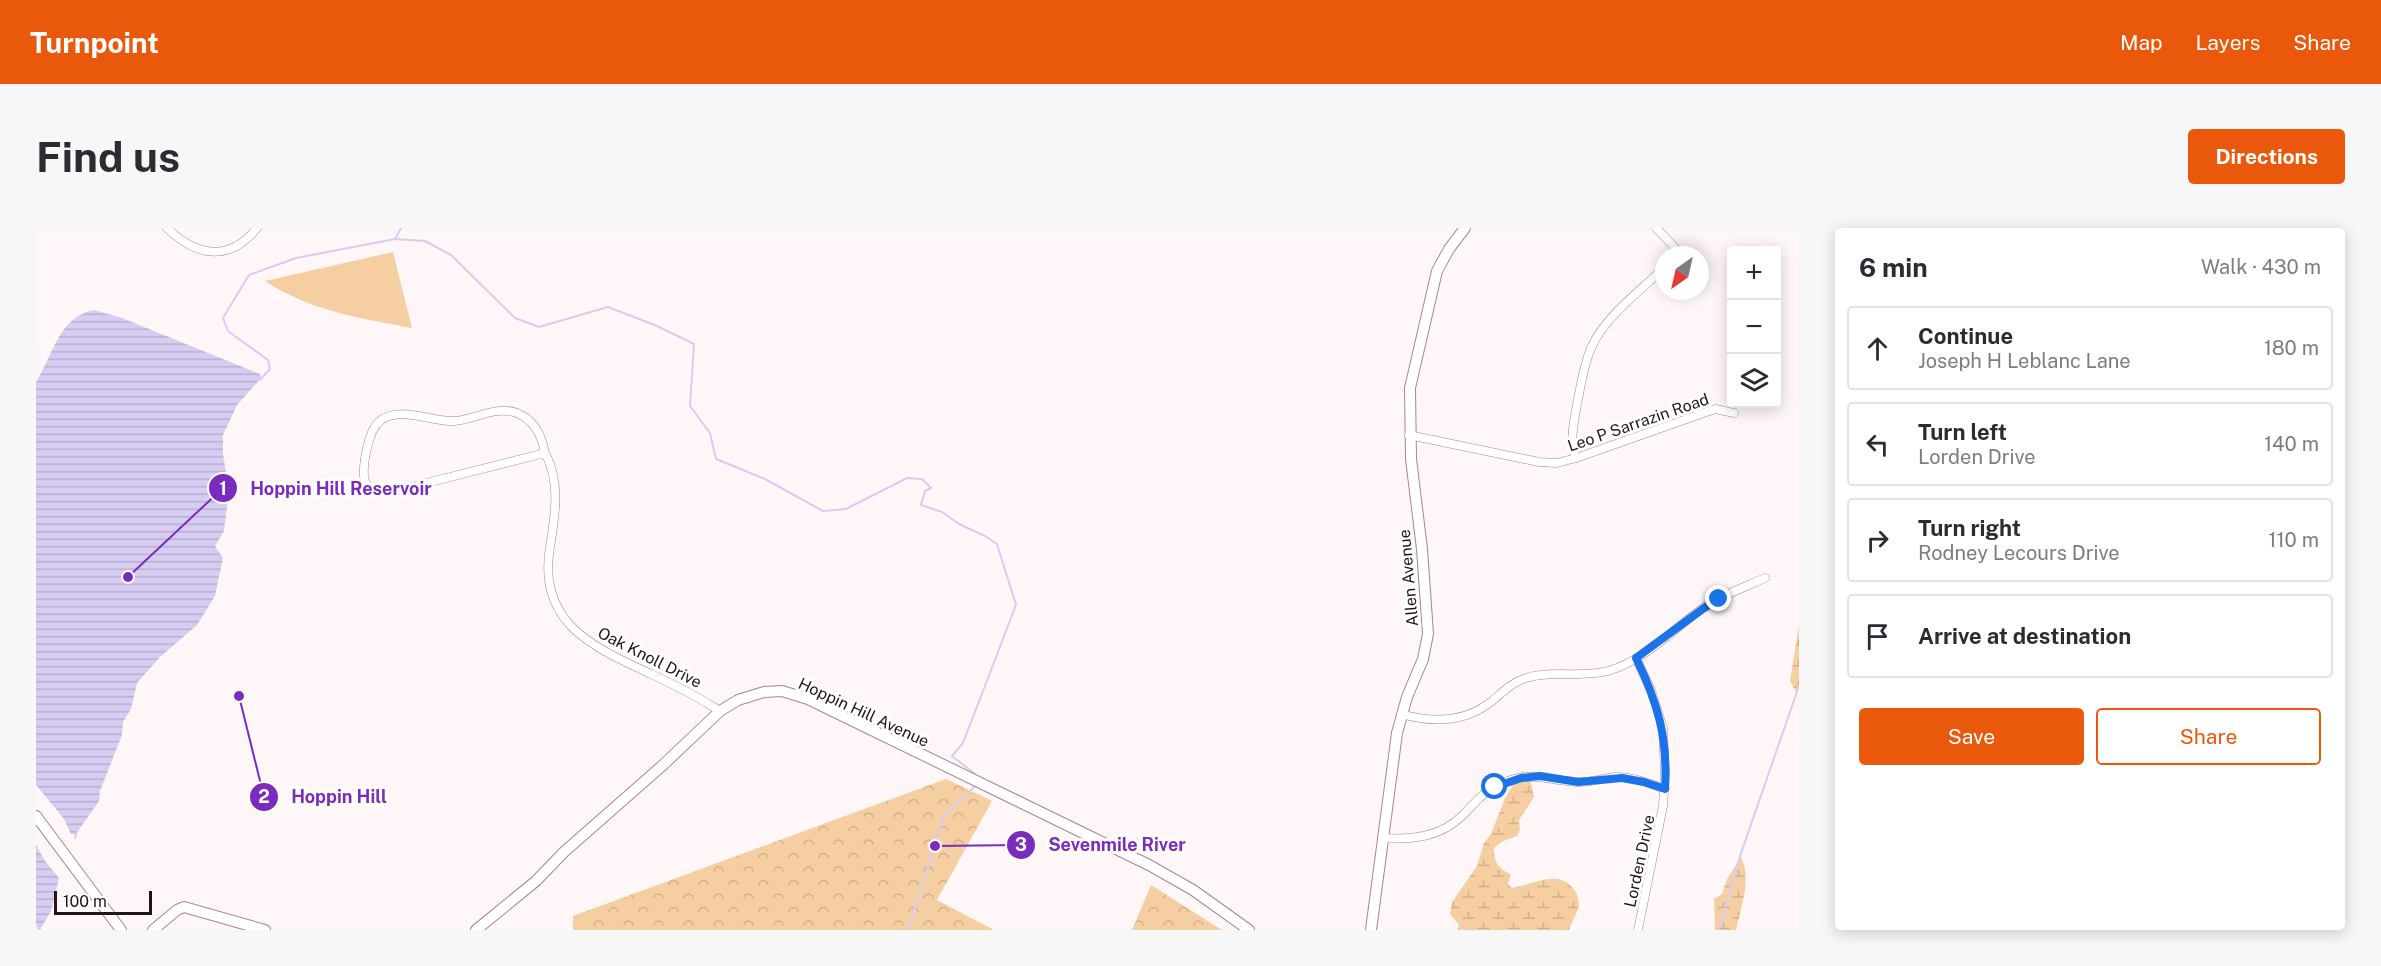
<!DOCTYPE html>
<meta charset="utf-8">
<style>
:root{--surface:#fff;--page:#f7f7f7;--text:#2b2b33;--muted:#7c7c81;--line:#e1e1e2;--accent:#ea580c}
body{margin:0;font-family:"Public Sans",sans-serif;background:var(--page);color:var(--text)}
.controls{position:absolute;right:18px;top:18px;display:grid;overflow:hidden;border-radius:6px;box-shadow:0 3px 15px #0003}
.controls button{width:54px;height:54px;display:grid;place-items:center;padding:0;border:0;border-bottom:2px solid var(--line);background:var(--surface);color:var(--text);font:30px sans-serif}
.compass{position:absolute;left:1619px;top:18px;width:54px;height:54px;border-radius:50%;background:var(--surface);box-shadow:0 3px 15px #0003;rotate:214deg}
.scale{position:absolute;left:18px;bottom:15px;width:98px;box-sizing:border-box;padding-left:6px;border:3px solid #221417;border-top:0;font-size:16px;line-height:21px;white-space:nowrap;color:#221417;-webkit-text-stroke:4px #fff;paint-order:stroke}
.stop{position:absolute;width:18px;height:18px;margin:-14px;border:4px solid #1a73e8;border-radius:50%;background:#fff}
.stop.end{background:#1a73e8;border-color:#fff;box-shadow:0 2px 6px #0008}
.list{margin:0;padding:0;list-style:none}
h2{display:flex;justify-content:space-between;align-items:center;height:78px;margin:0;padding:0 24px;font-size:26px}
h2 small{font-size:20px;font-weight:400;color:var(--muted)}
.list li{display:grid;grid-template-columns:39px 1fr auto;gap:18px;align-items:center;box-sizing:border-box;height:84px;margin:0 12px 12px;padding:0 12px;border:2px solid var(--line);border-radius:6px}
.list b{display:block;font-size:22px;white-space:nowrap}
.list p{margin:0;font-size:20px;white-space:nowrap;color:var(--muted)}
.list em{font-size:20px;font-style:normal;color:var(--muted)}
.actions{display:flex;gap:12px;padding:18px 24px}
.actions a{flex:1;padding:14px 0;border:2px solid var(--accent);border-radius:6px;text-align:center;font-size:21px;color:var(--accent)}
.actions .main{background:var(--accent);color:#fff}
.icon{flex:none;width:33px;height:33px;fill:none;stroke:currentColor;stroke-width:2;stroke-linecap:round;stroke-linejoin:round}
.map{position:relative;flex:none;width:1763px;height:702px;overflow:hidden;border-radius:6px}
header{display:flex;align-items:center;gap:36px;box-sizing:border-box;height:84px;padding:0 30px;background:var(--accent);color:#fff}
header strong{font-size:28px}
nav{display:flex;gap:33px;margin-inline-start:auto;font-size:21px}
.intro{display:flex;align-items:center;justify-content:space-between;box-sizing:border-box;height:144px;padding:0 36px}
h1{margin:0;font-size:42px}
.button{padding:15px 27px;border-radius:6px;background:var(--accent);color:#fff;font-size:21px;font-weight:700}
main{display:flex;gap:36px;padding:0 36px}
aside{flex:1;background:var(--surface);border-radius:6px;box-shadow:0 3px 15px #0003}
.map>svg:first-child{display:block}
</style>
<header>
<strong>Turnpoint</strong>
<nav><a>Map</a><a>Layers</a><a>Share</a></nav>
</header>
<div class="intro"><h1>Find us</h1><a class="button">Directions</a></div>
<main>
<div class="map">
<svg width="1763" height="702" viewBox="0 0 1763 702">
<defs>
<pattern id="forest-crowns" width="20" height="18" patternUnits="userSpaceOnUse" patternTransform="scale(1.5)"><rect width="20" height="18" fill="#f5cfa1"/><path d="M2 6a3 3 0 1 1 6 0M12 15a3 3 0 1 1 6 0" fill="none" stroke="#d2b18a"/></pattern>
<pattern id="wetland-marsh" width="20" height="14" patternUnits="userSpaceOnUse" patternTransform="scale(1.5)"><rect width="20" height="14" fill="#f5cfa1"/><path d="M1 5h8M5 5V1M11 12h8M15 12V8" fill="none" stroke="#d2b18a"/></pattern>
<pattern id="water-rules" width="6" height="5" patternUnits="userSpaceOnUse" patternTransform="scale(1.5)"><rect width="6" height="5" fill="#d7cdf2"/><path d="M0 2.5h6" fill="none" stroke="#b8afcf"/></pattern>
</defs>
<rect width="100%" height="100%" fill="#fff6f8"/>
<g fill="url(#forest-crowns)">
<polygon points="910,551 956,573 901,672 958,702 537,702 537,688"/>
<polygon points="1115,657 1186,702 1096,702"/>
</g>
<g fill="url(#wetland-marsh)">
<polygon points="1763,397 1763,461 1760,464 1754,453"/>
<path d="M1486,543C1495,547 1496,559 1498,569L1483,592L1484,602L1481,608L1467,613L1458,620C1457,633 1463,642 1475,646L1472,656L1476,660C1497,657 1524,639 1539,663C1542,667 1544,675 1542,681C1540,688 1535,695 1533,702H1422L1423,697L1414,686L1416,674L1441,638L1448,615L1455,606L1469,570Z"/>
<path d="M1705,629C1716,651 1705,679 1700,702H1679L1678,671L1686,666L1691,651Z"/>
</g>
<path fill="#f5cfa1" d="M357,24L376,100C324,90 274,83 229,53Z"/>
<g fill="url(#water-rules)">
<path d="M58,82L86,90L224,146L225,150L201,177L187,207V226L193,263L188,303L179,318L187,330L179,368L161,397L124,429L101,455L95,481L87,494L86,507L64,563L63,573L40,606H35L28,591L0,557V154C17,128 22,89 58,82Z"/>
<polygon points="0,617 9,633 23,650 15,683 4,702 0,702"/>
</g>
<g fill="none" stroke-linecap="round" stroke-linejoin="round">
<g stroke="#d7cdf2" stroke-width="2">
<polyline points="359,11 365,0"/>
<polyline points="224,152 234,141 232,132 192,103 187,90 213,47 260,30 359,11 389,13 415,27 479,90 503,99 572,79 621,98 658,116 654,178 674,205 680,231 729,251 787,283 810,281 871,250 886,251 895,260 889,263 885,277 906,284 923,296 949,308 961,316 980,377 927,515 916,528 939,546"/>
<polyline points="39,610 41,603"/>
<polyline points="872,702 908,588 939,558"/>
<polyline points="1683,702 1703,631 1763,458"/>
</g>
<g stroke="#aa848c" stroke-width="9">
<g id="street">
<path d="M131,0C160,28 193,35 221,0"/>
<polyline points="1620,0 1646,27"/>
<polyline points="1373,207 1503,234 1521,235 1540,230 1679,181 1698,185"/>
<path d="M509,225C506,208 498,192 481,185C460,177 438,192 418,193C396,194 365,178 345,192C336,199 334,210 331,220C326,243 322,268 355,264L509,225C525,253 519,289 514,319C501,395 557,419 615,446C639,457 662,469 684,483"/>
<path d="M1540,230C1533,212 1538,195 1541,176C1545,157 1548,135 1556,118C1569,89 1605,62 1628,40"/>
<polyline points="1600,430 1615,462 1627,500 1629,545 1627,578 1602,702"/>
<path d="M1365,486C1397,495 1429,495 1456,473C1466,465 1476,454 1490,450C1516,442 1545,450 1572,443C1608,433 1637,401 1667,380C1686,367 1709,359 1729,350"/>
<path d="M1346,610C1376,612 1405,609 1427,587C1437,577 1445,566 1458,559C1494,540 1509,553 1543,554C1556,554 1568,550 1580,549C1597,549 1613,555 1629,561"/>
</g>
</g>
<g stroke="#aa848c" stroke-width="12">
<g id="secondary">
<polyline points="0,588 85,702"/>
<polyline points="117,702 141,682 148,679 229,702"/>
<polyline points="440,702 500,653 528,624 627,537 684,483 702,472 728,464 746,463 772,471 1113,637 1157,662 1213,702"/>
<polyline points="1335,702 1361,505 1371,469 1387,431 1392,406 1386,321 1375,231 1374,160 1401,43 1413,21 1429,0"/>
</g>
</g>
<use href="#street" stroke="#fff" stroke-width="8"/>
<use href="#secondary" stroke="#fff" stroke-width="10"/>
</g>
<g fill="none" stroke-linecap="round" stroke-linejoin="round">
<path stroke="#1a73e8" stroke-width="8" d="M1459,559L1485,550L1504,548L1542,554L1586,550L1608,554L1629,561C1632,510 1622,475 1600,430L1668,380L1683,371"/>
</g>
<g text-anchor="middle" stroke-width="6" stroke-linejoin="round" paint-order="stroke">
<g font-size="16" fill="#221417" stroke="#fff">
<text transform="translate(1602 194) rotate(-19)" y="6">Leo P Sarrazin Road</text>
<text transform="translate(1372 350) rotate(-95)" y="6">Allen Avenue</text>
<text transform="translate(614 429) rotate(27)" y="6">Oak Knoll Drive</text>
<text transform="translate(828 484) rotate(25)" y="6">Hoppin Hill Avenue</text>
<text transform="translate(1603 633) rotate(-78)" y="6">Lorden Drive</text>
</g>
</g>
<path fill="none" stroke="#7b2cbf" stroke-width="2" d="M92 349L187 260M203 468L228 569M899 618L985 617"/>
<g fill="#7b2cbf" stroke="#fff" stroke-width="2">
<circle cx="92" cy="349" r="6"/>
<circle cx="203" cy="468" r="6"/>
<circle cx="899" cy="618" r="6"/>
<circle cx="187" cy="260" r="15"/>
<circle cx="228" cy="569" r="15"/>
<circle cx="985" cy="617" r="15"/>
</g>
<g font-size="18" text-anchor="middle" font-weight="bold" fill="#fff">
<text x="187" y="267">1</text>
<text x="228" y="575">2</text>
<text x="985" y="623">3</text>
</g>
<g font-size="18" text-anchor="middle" font-weight="bold" fill="#7b2cbf" stroke="#fff" stroke-width="6" stroke-linejoin="round" paint-order="stroke">
<text x="305" y="267">Hoppin Hill Reservoir</text>
<text x="303" y="575">Hoppin Hill</text>
<text x="1081" y="623">Sevenmile River</text>
</g>
</svg>
<div class="controls">
<button>+</button>
<button>−</button>
<button><svg class="icon" aria-label="layers" viewBox="0 0 24 24"><path d="M12 4l9 5-9 5-9-5zM3 14l9 5 9-5"/></svg></button>
</div>
<svg class="compass" viewBox="-18 -18 36 36"><path d="M0-13l5 13h-10z" fill="#e53935"/><path d="M0 13l5-13h-10z" fill="#7c7c81"/></svg>
<div class="scale">100 m</div>
<div class="stop" style="left:1459px;top:559px"></div>
<div class="stop end" style="left:1683px;top:371px"></div>
</div>
<aside>
<h2>6 min<small>Walk · 430 m</small></h2>
<ul class="list">
<li><svg class="icon" aria-label="ahead" viewBox="0 0 24 24"><path d="M12 20V5M6 11l6-6 6 6"/></svg><div><b>Continue</b><p>Joseph H Leblanc Lane</p></div><em>180 m</em></li>
<li><svg class="icon" aria-label="left" viewBox="0 0 24 24"><path d="M17 20v-9H6M10 6l-5 5 5 5"/></svg><div><b>Turn left</b><p>Lorden Drive</p></div><em>140 m</em></li>
<li><svg class="icon" aria-label="right" viewBox="0 0 24 24"><path d="M7 20v-9h11M14 6l5 5-5 5"/></svg><div><b>Turn right</b><p>Rodney Lecours Drive</p></div><em>110 m</em></li>
<li><svg class="icon" aria-label="arrive" viewBox="0 0 24 24"><path d="M6 21V4h12l-3 4 3 4H6"/></svg><div><b>Arrive at destination</b></div></li>
</ul>
<div class="actions"><a class="main">Save</a><a>Share</a></div>
</aside>
</main>
